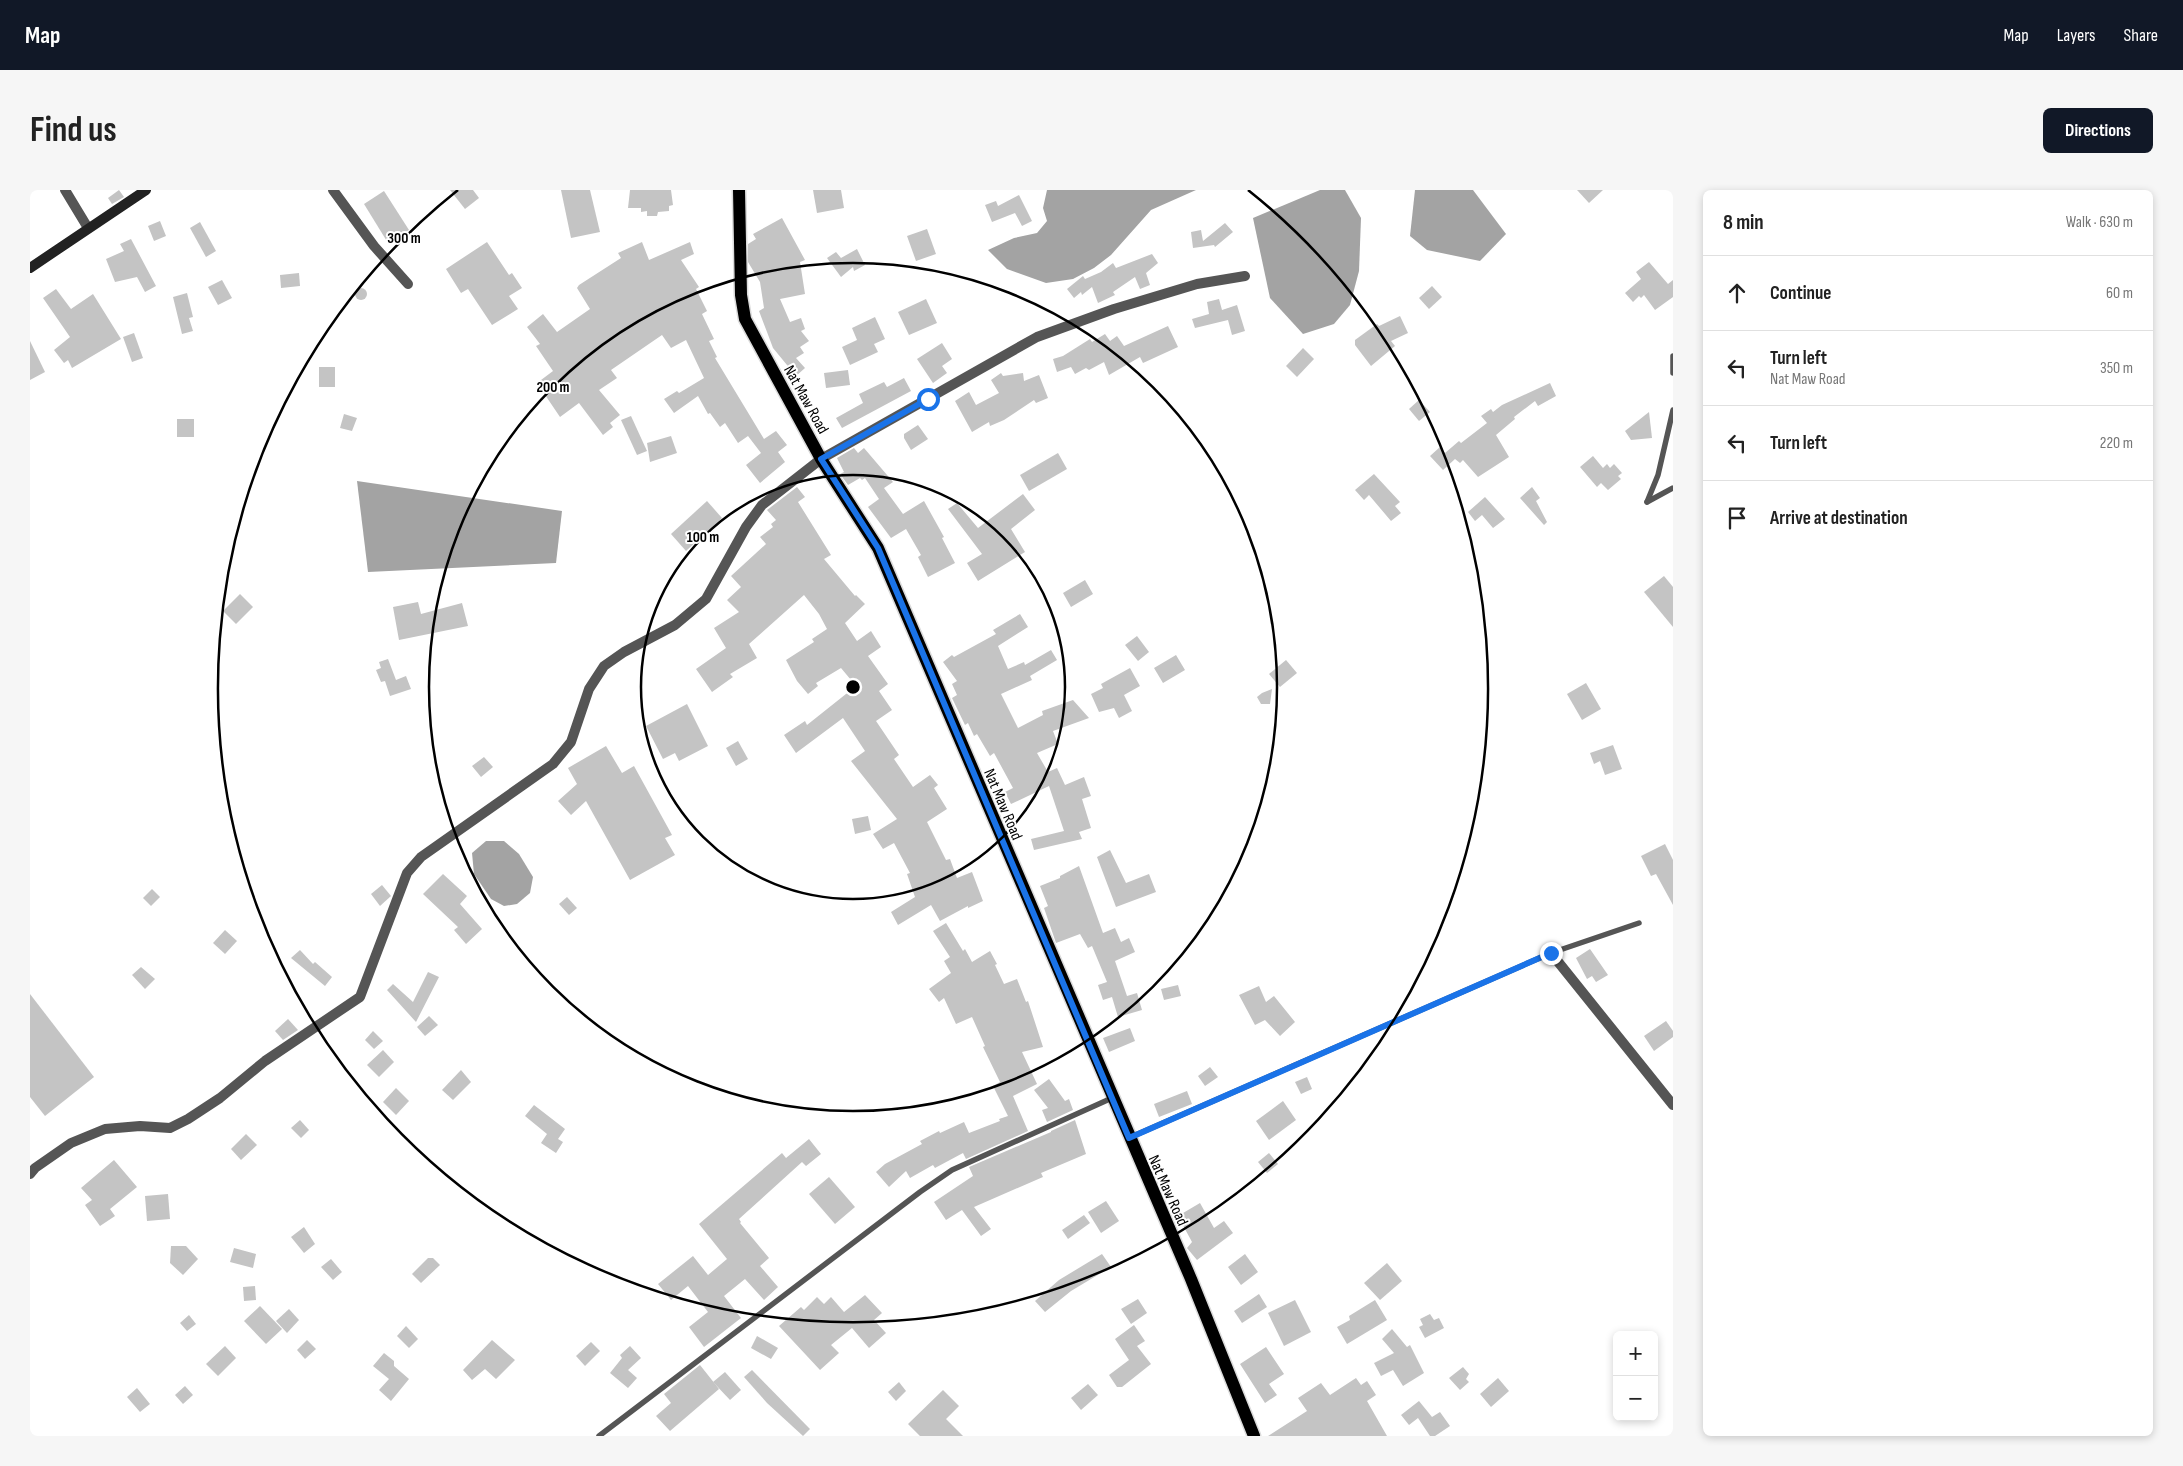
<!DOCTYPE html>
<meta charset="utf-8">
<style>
:root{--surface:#fff;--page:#f6f6f6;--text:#222;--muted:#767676;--line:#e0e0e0;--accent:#111827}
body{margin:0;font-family:"Sofia Sans Condensed",sans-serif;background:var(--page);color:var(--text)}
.controls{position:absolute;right:15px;bottom:15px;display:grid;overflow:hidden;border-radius:8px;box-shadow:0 2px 8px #0003}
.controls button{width:45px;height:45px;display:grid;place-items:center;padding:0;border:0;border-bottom:1px solid var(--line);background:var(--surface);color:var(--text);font:25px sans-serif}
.stop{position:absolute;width:15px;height:15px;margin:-11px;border:4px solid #1a73e8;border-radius:50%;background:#fff}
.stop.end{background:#1a73e8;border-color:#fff;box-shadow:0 1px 5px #0008}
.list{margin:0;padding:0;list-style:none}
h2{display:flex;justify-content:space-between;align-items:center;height:65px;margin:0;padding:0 20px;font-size:21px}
h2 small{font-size:16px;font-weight:400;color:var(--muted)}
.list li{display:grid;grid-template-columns:32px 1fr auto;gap:15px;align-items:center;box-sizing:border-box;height:75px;padding:0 20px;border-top:1px solid var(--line)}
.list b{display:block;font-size:19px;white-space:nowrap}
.list p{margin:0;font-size:16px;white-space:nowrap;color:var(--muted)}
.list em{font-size:16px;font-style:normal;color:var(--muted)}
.icon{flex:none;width:28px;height:28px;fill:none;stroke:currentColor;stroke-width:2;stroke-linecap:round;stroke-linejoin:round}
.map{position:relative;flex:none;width:1643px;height:1246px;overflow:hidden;border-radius:8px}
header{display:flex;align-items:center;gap:30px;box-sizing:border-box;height:70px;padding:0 25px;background:var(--accent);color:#fff}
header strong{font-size:24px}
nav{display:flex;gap:28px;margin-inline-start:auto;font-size:18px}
.intro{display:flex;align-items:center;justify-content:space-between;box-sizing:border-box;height:120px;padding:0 30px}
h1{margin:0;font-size:35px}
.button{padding:12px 22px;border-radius:8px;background:var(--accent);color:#fff;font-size:18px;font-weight:700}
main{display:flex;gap:30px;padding:0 30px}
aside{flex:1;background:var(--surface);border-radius:8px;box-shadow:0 2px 8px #0003}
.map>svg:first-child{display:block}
</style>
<header>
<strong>Map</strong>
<nav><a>Map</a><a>Layers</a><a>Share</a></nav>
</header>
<div class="intro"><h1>Find us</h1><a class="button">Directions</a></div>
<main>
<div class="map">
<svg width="1643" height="1246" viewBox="0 0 1643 1246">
<rect width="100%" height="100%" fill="#fff"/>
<g fill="#a3a3a3">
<polygon points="1017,0 1166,0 1121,20 1081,65 1064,78 1043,89 1016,93 977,79 958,60 984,48 1007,43 1017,31 1013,18"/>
<polygon points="1290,0 1315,0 1331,28 1329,81 1320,115 1304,134 1273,144 1240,108 1223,28"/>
<polygon points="1385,0 1443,0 1476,44 1450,71 1397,60 1380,46"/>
<polygon points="327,291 532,321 526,373 338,382"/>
<polygon points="456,651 474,651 489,664 503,687 500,703 487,714 474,716 461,709 444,684 442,663"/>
</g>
<g fill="#c4c4c4">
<polygon points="89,0 94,7 82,14 78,8"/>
<polygon points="420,0 443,0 449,8 435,19"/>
<polygon points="531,0 560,0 570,42 541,48"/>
<polygon points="600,0 641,0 643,15 639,16 639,21 628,22 627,26 617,26 617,21 611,22 611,18 598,18"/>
<polygon points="783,0 811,0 814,18 787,23"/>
<polygon points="1547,0 1573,0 1559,13"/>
<polygon points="354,1 379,40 358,53 334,14"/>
<polygon points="989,5 1002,31 992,36 985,23 962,32 955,15 966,11 968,16"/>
<polygon points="752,28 775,70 770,72 775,104 750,109 760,132 771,128 775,139 771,141 779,151 770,157 774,163 766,168 775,178 766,186 743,158 737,142 729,121 734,118 730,92 718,72 718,54 726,49 723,44"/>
<polygon points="130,31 136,46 124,51 118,36"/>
<polygon points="170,32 186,61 176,67 160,38"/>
<polygon points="1195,33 1203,42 1185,57 1184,55 1163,58 1161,42 1171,40 1173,51"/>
<polygon points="897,39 906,64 886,71 877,46"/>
<polygon points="101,49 126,96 115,102 107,87 85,92 76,69 94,61 90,54"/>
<polygon points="457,52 479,85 482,83 492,98 479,106 488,119 462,135 438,99 431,103 416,79"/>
<polygon points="612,52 619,70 660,52 664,64 651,70 669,97 666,99 677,121 672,124 684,149 679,151 687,167 685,168 734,249 746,241 757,255 748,262 755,272 730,293 716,275 731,263 718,246 708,253 695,233 690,237 680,223 678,224 668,206 644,223 634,209 647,201 649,203 674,188 656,150 641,158 632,145 581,180 587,188 569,200 590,225 580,233 583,237 573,245 549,213 530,227 507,193 523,181 506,156 510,154 497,137 513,124 527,142 560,119 547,98 549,95 591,68 588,63"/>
<polygon points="827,59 835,75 824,81 823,77 811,87 797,68 806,62 811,68"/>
<polygon points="1122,64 1128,73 1116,83 1120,95 1110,99 1105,87 1083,102 1085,105 1068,113 1062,97 1052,105 1051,102 1044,108 1037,99 1053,86 1055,89 1071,82 1083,73 1086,78"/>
<polygon points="1619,72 1638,94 1643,90 1643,107 1625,120 1614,105 1611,108 1609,106 1603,112 1595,103 1611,89 1606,82"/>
<polygon points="269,83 270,96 251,98 250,85"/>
<polygon points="192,90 202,108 188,115 178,97"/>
<polygon points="1402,96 1412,107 1399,119 1389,108"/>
<circle cx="331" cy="104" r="6"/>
<polygon points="26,99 41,119 63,104 91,149 42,178 38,170 34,173 24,160 40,147 13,108"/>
<polygon points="157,103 163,127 159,128 163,141 152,144 143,107"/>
<polygon points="896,109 907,133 879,145 868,122"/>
<polygon points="1189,109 1192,120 1207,115 1215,141 1202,145 1198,130 1165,138 1162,129 1179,124 1177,112"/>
<polygon points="1370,126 1378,143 1361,151 1365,156 1341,176 1325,155 1325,150 1347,134 1349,136"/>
<polygon points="845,127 855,149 844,154 848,162 820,175 812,157 827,150 822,138"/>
<polygon points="1138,136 1148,157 1113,173 1110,167 1079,185 1074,172 1059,180 1056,178 1045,184 1041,177 1027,182 1023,169 1033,166 1060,149 1062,152 1075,144 1080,151 1087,146 1094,156"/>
<polygon points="104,143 113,168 102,172 93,147"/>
<polygon points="0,151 15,182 0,190"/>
<polygon points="912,153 922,169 912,176 917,183 903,193 887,169"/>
<polygon points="1273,158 1284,169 1267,187 1256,176"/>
<rect x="289" y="177" width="16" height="20"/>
<polygon points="818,180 820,195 796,198 794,183"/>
<polygon points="971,183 973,186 993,183 994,191 1009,185 1018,208 1006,213 1004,210 974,230 960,236 959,232 942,242 925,211 939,202 946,215 969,203 961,190"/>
<polygon points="874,188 881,201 812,238 806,228 833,213 829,204 854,192 857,197"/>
<polygon points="1520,193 1526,206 1508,216 1505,211 1484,227 1485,229 1466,245 1479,267 1448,287 1433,270 1430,273 1425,269 1413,280 1400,266 1410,257 1415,263 1429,251 1431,253 1457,233 1451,226 1461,219 1463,222 1472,215"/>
<polygon points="1389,210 1400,222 1389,231 1379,219"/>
<polygon points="1619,222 1622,248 1601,250 1595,241"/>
<polygon points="314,224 327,228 322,241 310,238"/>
<polygon points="601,226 617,261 607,265 591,230"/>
<rect x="147" y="229" width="17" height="18"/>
<polygon points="888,235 898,249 881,260 874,248 874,244"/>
<polygon points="641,246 647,263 620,272 617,253"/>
<polygon points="824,258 828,263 834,258 863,292 854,298 873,324 894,311 914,347 912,348 925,373 898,387 888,367 891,365 876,339 861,348 838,317 849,309 835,288 832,290 830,288 818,295 810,284 814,282 807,268"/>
<polygon points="1028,263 1037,279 999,301 990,285"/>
<polygon points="1563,266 1573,278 1577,274 1580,278 1584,274 1592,283 1588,286 1591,289 1578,300 1571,293 1567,297 1550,277"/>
<polygon points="1344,284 1370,312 1365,316 1371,323 1361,331 1339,305 1334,310 1325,300"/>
<polygon points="767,297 775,307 768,312 801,365 794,369 825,406 826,405 835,414 815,433 827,451 841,441 851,457 838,466 858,494 849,501 862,520 846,531 869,565 864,569 883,597 900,585 908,595 904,598 917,619 897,632 916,670 920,669 927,688 942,682 953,711 938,718 938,716 910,731 901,715 868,735 861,722 885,707 877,684 880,683 864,653 853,659 843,644 867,629 821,571 835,561 813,528 766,563 754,545 775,531 777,535 826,496 811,478 786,493 788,496 778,504 767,491 756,470 784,452 782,449 797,439 789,424 774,405 719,454 727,468 700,484 703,487 682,502 666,479 696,458 684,438 709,422 697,410 711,397 701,386 736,354 730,347 743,337 741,334 746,330 737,320"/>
<polygon points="1502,297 1510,308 1506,311 1517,332 1514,335 1490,308"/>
<polygon points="993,304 1005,320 981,339 995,362 948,391 937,373 952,364 918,319 927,313 948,338"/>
<polygon points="1455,307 1475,329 1463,338 1452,325 1445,331 1438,322"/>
<polygon points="677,311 692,328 656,361 641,344"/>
<polygon points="1634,386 1643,397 1643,437 1614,402"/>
<polygon points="1055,390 1063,404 1041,417 1033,403"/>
<polygon points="210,404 223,417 206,434 193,421"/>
<polygon points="388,412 391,424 432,413 438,436 369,450 363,417"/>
<polygon points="990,424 998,437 968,456 978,479 994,472 995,475 1021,460 1027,470 1000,486 1002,490 971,504 988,538 1013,525 1012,521 1043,510 1059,528 1023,541 1028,554 1007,563 1018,582 1027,578 1035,595 1054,587 1061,606 1052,609 1061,638 1049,642 1052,649 1004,660 1001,649 1034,641 1019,596 981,614 975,602 983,598 964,563 960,566 947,544 944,546 938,533 935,535 922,508 927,505 922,494 927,491 913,472 922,465 924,467 966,444 963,440"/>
<polygon points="1107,446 1119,462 1108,471 1095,455"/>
<polygon points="1146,465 1155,480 1133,493 1124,478"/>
<polygon points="358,469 366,490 376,486 381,499 360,506 355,491 351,492 346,480 351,478 349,472"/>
<polygon points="1256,470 1267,483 1250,497 1239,484"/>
<polygon points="1100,478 1110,496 1094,505 1102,521 1089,528 1084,518 1069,522 1061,504 1073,498 1071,494"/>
<polygon points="1556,493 1571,519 1552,530 1537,504"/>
<polygon points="1242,499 1240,514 1231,514 1227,507 1232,503"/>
<polygon points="657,514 678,556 649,571 645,563 633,569 616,536"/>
<polygon points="708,551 718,569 706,576 696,558"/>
<polygon points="1583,555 1592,579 1575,585 1570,571 1564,574 1560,563"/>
<polygon points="576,556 592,583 604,576 642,645 635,648 645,665 600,690 556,611 541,625 528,611 547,594 538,578"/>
<polygon points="454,567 463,577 451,587 442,576"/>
<polygon points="838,626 841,640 825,644 822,629"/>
<polygon points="1635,654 1643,670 1643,715 1626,684 1621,686 1611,666"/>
<polygon points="1080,660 1096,693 1119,684 1126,702 1086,717 1067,667"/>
<polygon points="1049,676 1073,743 1085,738 1091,752 1099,748 1105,762 1085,771 1097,806 1107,803 1112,820 1088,827 1082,807 1073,810 1068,795 1077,792 1062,756 1058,758 1050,744 1026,753 1014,718 1018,716 1010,696 1030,688 1030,686"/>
<polygon points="413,684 437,706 430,714 452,739 436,754 424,740 428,737 393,704"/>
<polygon points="352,695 361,706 350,716 341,704"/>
<polygon points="122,699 130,707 121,716 113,708"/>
<polygon points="537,707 547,718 539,725 529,714"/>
<polygon points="916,733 933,761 935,759 942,772 960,761 967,774 965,775 974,794 987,789 996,812 998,811 1013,857 992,862 1007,894 983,906 998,941 936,969 933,963 905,978 903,975 880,988 876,981 859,997 846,982 855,974 892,954 890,951 909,941 910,943 934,932 939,943 970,931 969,929 978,926 963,896 970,892 953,857 955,856 942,827 926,834 914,808 909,812 899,799 921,783 914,771 920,767 903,741"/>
<polygon points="195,740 207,751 195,764 183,753"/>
<polygon points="1560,759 1578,785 1566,792 1562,786 1557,789 1546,768"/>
<polygon points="270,760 283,774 285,772 302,787 295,796 261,768"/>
<polygon points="111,777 125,789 115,799 102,785"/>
<polygon points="398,782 409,787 386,832 357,800 363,794 383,812"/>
<polygon points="1148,795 1151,806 1134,810 1131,799"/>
<polygon points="1229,796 1236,812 1244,806 1265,832 1250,846 1235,830 1225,835 1209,805"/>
<polygon points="0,804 64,887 15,926 0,907"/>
<polygon points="399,826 408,835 395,846 387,837"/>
<polygon points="258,829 268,840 253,850 245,841"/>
<polygon points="1636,831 1643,841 1643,847 1624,861 1614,846"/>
<polygon points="1100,838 1105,851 1079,862 1073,848"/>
<polygon points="343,841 353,851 344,859 335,850"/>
<polygon points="353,860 364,872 349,887 337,875"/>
<polygon points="1180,877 1188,887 1175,896 1168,886"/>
<polygon points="431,880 441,892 423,910 412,900"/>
<polygon points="1277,887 1282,899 1271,904 1265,892"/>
<polygon points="1019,889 1035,911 1039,909 1043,920 1017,932 1012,920 1018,918 1004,900"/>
<polygon points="366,898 379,911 366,925 353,912"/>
<polygon points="1157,901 1162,914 1129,927 1124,914"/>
<polygon points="1253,911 1266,930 1239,950 1226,931"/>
<polygon points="504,915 535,939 528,949 533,952 526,963 511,953 517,944 495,926"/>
<polygon points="270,930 279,940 271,948 261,938"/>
<polygon points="1045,930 1056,964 1011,983 1013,987 944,1017 961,1039 951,1046 932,1020 916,1030 904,1012 943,986 939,977 1021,942 1021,941"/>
<polygon points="216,944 227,955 211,970 201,959"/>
<polygon points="779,949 791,964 776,976 772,972 709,1029 711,1032 710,1033 739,1068 730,1076 748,1097 734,1110 715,1089 694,1106 711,1128 674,1157 659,1137 678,1122 658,1096 641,1110 628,1094 663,1066 678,1085 697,1069 669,1034 752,963 756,968"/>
<polygon points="1239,963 1248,974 1237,983 1228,972"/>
<polygon points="84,970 107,997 80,1019 85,1026 70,1036 55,1015 62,1010 51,998"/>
<polygon points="799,987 825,1017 805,1034 779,1004"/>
<polygon points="138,1004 140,1029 117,1031 115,1006"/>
<polygon points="1076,1011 1089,1031 1071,1043 1058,1022"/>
<polygon points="1170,1013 1184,1038 1194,1031 1203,1043 1167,1070 1157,1058 1162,1052 1148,1026"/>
<polygon points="1054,1025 1060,1033 1038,1049 1032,1040"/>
<polygon points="274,1037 285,1054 274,1063 261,1047"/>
<polygon points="141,1056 156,1056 168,1069 153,1085 140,1073"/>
<polygon points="204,1058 226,1064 223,1078 200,1072"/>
<polygon points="1072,1064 1081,1077 1041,1101 1015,1122 1005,1111 1029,1090"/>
<polygon points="1215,1064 1228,1082 1211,1095 1198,1077"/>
<polygon points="398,1068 403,1068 410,1075 391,1093 382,1084"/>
<polygon points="301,1069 312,1082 303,1090 291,1077"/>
<polygon points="1357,1073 1372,1091 1350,1110 1334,1093"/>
<polygon points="225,1096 226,1110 214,1111 213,1097"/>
<polygon points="1229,1104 1237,1117 1212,1133 1204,1121"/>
<polygon points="835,1105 852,1123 844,1130 856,1143 839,1158 822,1138 801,1155 809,1163 790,1180 749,1136 771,1117 774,1120 787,1107 794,1114 801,1107 814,1122"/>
<polygon points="1108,1109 1117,1123 1101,1134 1091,1119"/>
<polygon points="1265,1110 1281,1142 1254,1156 1238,1123"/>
<polygon points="1345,1110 1357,1130 1317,1154 1307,1137 1320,1130 1319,1126"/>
<polygon points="230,1116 252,1139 236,1154 214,1131"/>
<polygon points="259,1119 269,1130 257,1143 246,1131"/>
<polygon points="1400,1124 1404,1130 1409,1128 1414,1138 1395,1148 1389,1137 1393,1135 1390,1129"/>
<polygon points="159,1125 166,1134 157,1141 150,1133"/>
<polygon points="1104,1135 1115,1151 1107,1156 1121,1174 1092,1197 1087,1197 1079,1185 1099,1170 1085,1149"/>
<polygon points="376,1136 388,1149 379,1158 367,1146"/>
<polygon points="1362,1139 1377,1157 1380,1155 1394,1183 1373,1196 1363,1180 1351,1186 1344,1173 1364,1163 1352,1149"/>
<polygon points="727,1146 748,1158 741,1169 721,1158"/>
<polygon points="277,1150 286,1159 275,1169 267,1160"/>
<polygon points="462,1150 485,1170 466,1189 455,1179 442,1190 433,1180"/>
<polygon points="561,1152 570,1161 555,1176 546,1166"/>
<polygon points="195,1156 206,1168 188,1186 176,1174"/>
<polygon points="600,1156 611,1168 598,1180 607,1188 598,1198 580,1183 592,1168 590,1165"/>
<polygon points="1236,1157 1254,1184 1239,1194 1247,1205 1235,1213 1210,1174"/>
<polygon points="354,1163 364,1171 364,1176 379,1189 361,1211 349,1200 359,1189 343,1176"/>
<polygon points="670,1175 689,1199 640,1241 626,1226 641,1213 634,1204"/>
<polygon points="1433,1177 1439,1184 1436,1189 1439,1192 1430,1200 1419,1188"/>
<polygon points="722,1180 780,1239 773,1246 737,1213 714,1187"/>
<polygon points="695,1182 711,1200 700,1210 683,1192"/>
<polygon points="1326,1188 1331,1195 1337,1191 1346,1205 1337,1211 1357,1246 1238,1246 1277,1221 1268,1208 1291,1193 1300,1205"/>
<polygon points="1468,1188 1479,1201 1461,1217 1450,1204"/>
<polygon points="869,1192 876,1201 866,1211 858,1202"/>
<polygon points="1058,1194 1068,1205 1051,1220 1041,1208"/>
<polygon points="155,1196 163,1205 153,1214 145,1205"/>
<polygon points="107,1198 120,1214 110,1222 97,1207"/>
<polygon points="913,1200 929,1216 916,1229 933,1246 890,1246 878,1234"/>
<polygon points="1389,1211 1402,1227 1410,1222 1420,1236 1405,1246 1400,1246 1388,1228 1379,1235 1371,1225"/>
</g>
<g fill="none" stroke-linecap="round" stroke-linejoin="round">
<g stroke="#dbdbdb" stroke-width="15">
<polyline id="primary" points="709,0 711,105 715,129 791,269 848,358 1161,1089 1224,1246"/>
</g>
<g stroke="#555" stroke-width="5.5">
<polyline points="1643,166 1643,183"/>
<polyline points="1617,312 1628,285 1643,220"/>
<polyline points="1617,312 1643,298"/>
<polyline points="1101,947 1521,763 1609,733"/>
<polyline points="569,1246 890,1002 922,980 1082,908"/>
</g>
<g stroke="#555" stroke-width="10">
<polyline points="35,0 58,38"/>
<polyline points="303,0 344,56 378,94"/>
<polyline points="1521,763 1643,915"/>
<polyline points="0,984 5,978 41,953 75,939 110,936 140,938 158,929 190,908 235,871 330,807 377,683 391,667 523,574 541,552 559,499 574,476 594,462 645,435 676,409 716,337 732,315 791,269 1007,147 1084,119 1167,94 1215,86"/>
</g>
<polyline stroke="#222" stroke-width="10" points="0,78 116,0"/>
<use href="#primary" stroke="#000" stroke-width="12"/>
</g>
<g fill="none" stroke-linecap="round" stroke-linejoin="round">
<polyline stroke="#1a73e8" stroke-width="6" points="898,209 791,269 848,358 1099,948 1521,763"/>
</g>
<g fill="none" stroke="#000" stroke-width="2.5">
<circle cx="823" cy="497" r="212"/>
<circle cx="823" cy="497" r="424"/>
<path d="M1218 0A635 635 0 1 1 428 0"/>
</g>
<g text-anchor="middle" stroke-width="4" stroke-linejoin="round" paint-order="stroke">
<g font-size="16" fill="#000" stroke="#fff">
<text transform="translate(777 209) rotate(61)" y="6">Nat Maw Road</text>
<text transform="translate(974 614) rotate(67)" y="6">Nat Maw Road</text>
<text transform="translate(1139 1000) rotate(66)" y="6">Nat Maw Road</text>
</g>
</g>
<circle cx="823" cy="497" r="8" fill="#000" stroke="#fff" stroke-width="2.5"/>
<g font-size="15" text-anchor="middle" font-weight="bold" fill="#000" stroke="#fff" stroke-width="4" stroke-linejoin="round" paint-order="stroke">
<text x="374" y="53">300 m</text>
<text x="523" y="202">200 m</text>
<text x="673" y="352">100 m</text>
</g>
</svg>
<div class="controls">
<button>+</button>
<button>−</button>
</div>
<div class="stop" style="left:898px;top:209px"></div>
<div class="stop end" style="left:1521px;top:763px"></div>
</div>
<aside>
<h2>8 min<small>Walk · 630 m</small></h2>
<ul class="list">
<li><svg class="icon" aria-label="ahead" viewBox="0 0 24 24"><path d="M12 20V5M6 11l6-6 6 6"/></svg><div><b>Continue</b></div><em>60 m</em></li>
<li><svg class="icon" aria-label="left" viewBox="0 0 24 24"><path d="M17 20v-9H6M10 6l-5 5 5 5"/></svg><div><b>Turn left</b><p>Nat Maw Road</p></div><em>350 m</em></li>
<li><svg class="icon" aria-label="left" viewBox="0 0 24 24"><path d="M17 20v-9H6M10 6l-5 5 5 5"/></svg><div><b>Turn left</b></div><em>220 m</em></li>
<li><svg class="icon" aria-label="arrive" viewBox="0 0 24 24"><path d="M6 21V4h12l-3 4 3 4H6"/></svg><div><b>Arrive at destination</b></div></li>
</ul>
</aside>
</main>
